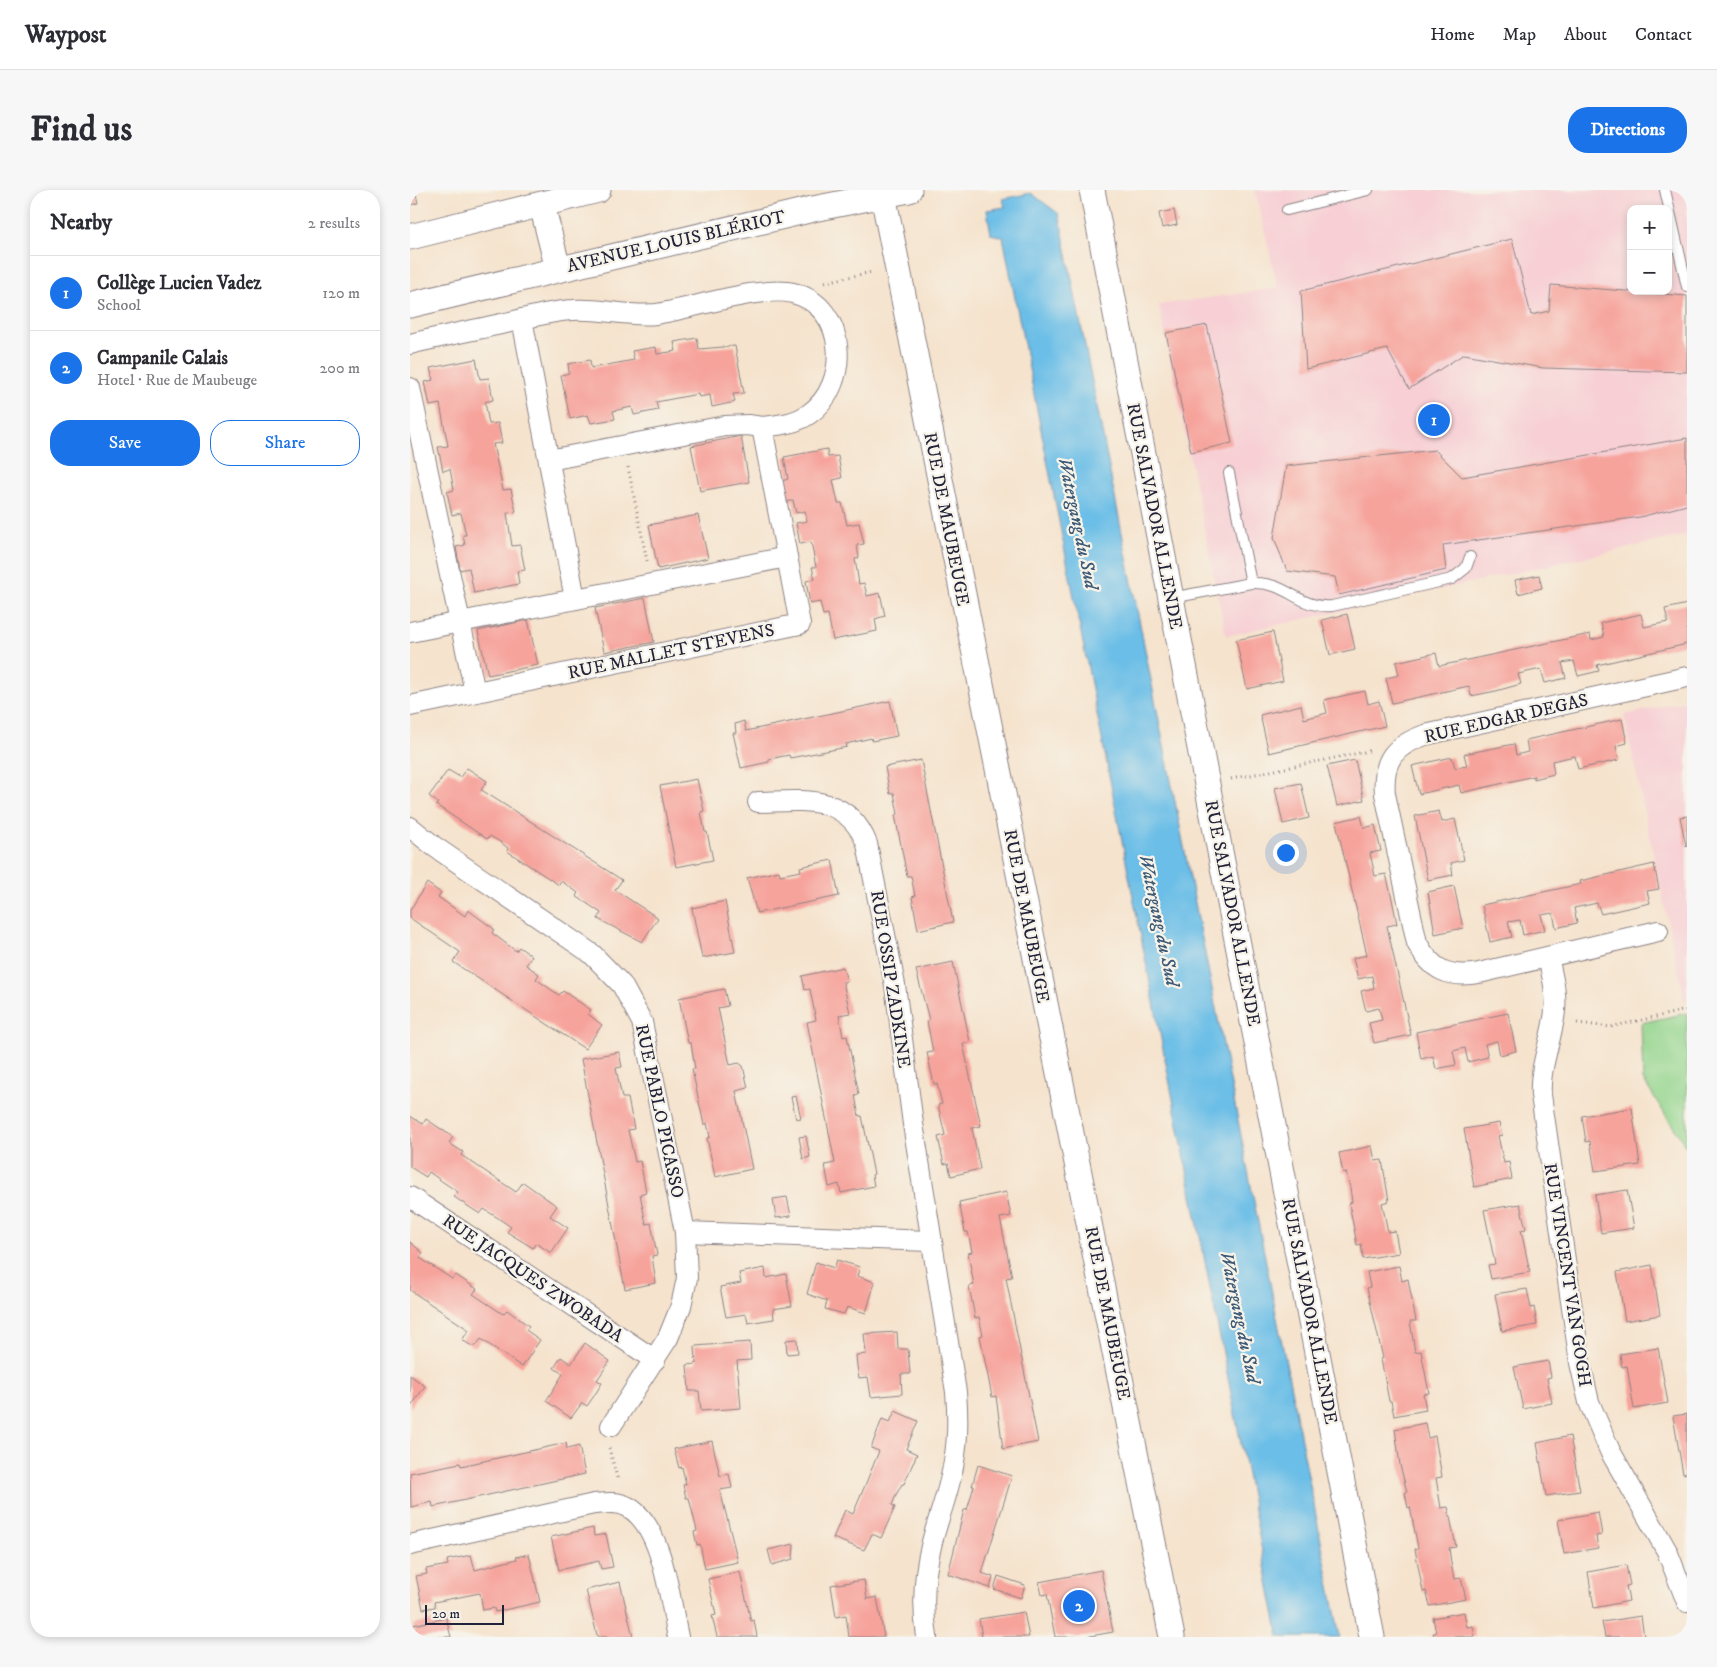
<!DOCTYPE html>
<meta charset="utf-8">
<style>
:root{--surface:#fff;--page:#f7f7f7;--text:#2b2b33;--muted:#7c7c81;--line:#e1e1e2;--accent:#1a73e8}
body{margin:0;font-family:"IM FELL DW Pica",serif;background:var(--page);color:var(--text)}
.controls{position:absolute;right:15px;top:15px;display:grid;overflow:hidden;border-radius:10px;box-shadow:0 2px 8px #0003}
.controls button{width:45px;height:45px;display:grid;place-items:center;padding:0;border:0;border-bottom:1px solid var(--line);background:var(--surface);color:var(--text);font:25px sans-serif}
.scale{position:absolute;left:15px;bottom:12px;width:79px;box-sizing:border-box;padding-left:5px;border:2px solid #22223b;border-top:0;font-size:14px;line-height:18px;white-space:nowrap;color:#22223b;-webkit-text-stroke:4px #f7f3e8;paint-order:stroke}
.you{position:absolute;left:875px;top:662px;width:18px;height:18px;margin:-12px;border:4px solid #fff;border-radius:50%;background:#1a73e8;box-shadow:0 0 0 8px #1a73e833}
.badge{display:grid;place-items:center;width:32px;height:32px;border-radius:50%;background:var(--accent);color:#fff;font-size:16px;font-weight:700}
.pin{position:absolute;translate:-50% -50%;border:2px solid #fff;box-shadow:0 1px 5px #0006}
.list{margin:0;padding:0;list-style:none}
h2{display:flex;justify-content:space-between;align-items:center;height:65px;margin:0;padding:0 20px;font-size:21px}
h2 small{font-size:16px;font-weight:400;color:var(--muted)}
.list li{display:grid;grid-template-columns:32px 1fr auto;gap:15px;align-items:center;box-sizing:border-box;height:75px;padding:0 20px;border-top:1px solid var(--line)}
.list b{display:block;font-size:19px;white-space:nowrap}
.list p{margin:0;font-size:16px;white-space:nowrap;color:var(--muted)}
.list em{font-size:16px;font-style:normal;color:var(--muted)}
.actions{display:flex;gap:10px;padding:15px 20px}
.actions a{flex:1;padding:11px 0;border:1px solid var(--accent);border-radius:20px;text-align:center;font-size:18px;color:var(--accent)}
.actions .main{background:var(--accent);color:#fff}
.map{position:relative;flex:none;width:1277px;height:1447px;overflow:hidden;border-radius:20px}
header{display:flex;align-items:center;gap:30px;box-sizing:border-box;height:70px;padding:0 25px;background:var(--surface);border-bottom:1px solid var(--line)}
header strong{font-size:24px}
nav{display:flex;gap:28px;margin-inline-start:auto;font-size:18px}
.intro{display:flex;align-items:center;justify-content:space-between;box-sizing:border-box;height:120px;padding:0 30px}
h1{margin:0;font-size:35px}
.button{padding:12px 22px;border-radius:20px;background:var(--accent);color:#fff;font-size:18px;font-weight:700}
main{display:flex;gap:30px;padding:0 30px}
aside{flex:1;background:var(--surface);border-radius:20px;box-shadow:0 2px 8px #0003}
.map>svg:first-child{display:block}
</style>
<header>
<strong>Waypost</strong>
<nav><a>Home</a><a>Map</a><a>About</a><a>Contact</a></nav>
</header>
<div class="intro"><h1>Find us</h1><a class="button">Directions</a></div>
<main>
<aside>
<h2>Nearby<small>2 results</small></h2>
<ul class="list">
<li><span class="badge">1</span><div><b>Collège Lucien Vadez</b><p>School</p></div><em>120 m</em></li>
<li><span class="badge">2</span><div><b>Campanile Calais</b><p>Hotel · Rue de Maubeuge</p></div><em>200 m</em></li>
</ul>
<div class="actions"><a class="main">Save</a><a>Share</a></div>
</aside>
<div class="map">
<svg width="1277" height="1447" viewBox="0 0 1277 1447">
<rect width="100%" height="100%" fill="#f7f3e8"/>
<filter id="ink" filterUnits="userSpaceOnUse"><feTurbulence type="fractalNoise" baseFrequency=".02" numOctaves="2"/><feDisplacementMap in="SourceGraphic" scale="10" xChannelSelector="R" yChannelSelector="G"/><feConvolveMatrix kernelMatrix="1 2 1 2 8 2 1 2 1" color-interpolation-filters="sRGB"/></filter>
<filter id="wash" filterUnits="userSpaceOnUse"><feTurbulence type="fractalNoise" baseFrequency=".0096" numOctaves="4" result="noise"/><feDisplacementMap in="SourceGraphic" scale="20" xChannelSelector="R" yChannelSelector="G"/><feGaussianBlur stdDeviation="1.12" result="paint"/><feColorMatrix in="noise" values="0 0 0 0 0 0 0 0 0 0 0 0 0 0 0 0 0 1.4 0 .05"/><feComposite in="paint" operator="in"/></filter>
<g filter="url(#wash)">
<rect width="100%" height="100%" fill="#f5e3cd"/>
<g fill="#f7cfd4" fill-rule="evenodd">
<path d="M845,0H1277V345L816,446L749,115L868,98ZM1221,19H1258V101H1221Z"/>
<polygon points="1277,511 1277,811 1275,812 1214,525"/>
</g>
<polygon fill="#92d48c" stroke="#5a7b64" points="1277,823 1277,958 1233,890 1231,833"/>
<polygon fill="#6bbee7" stroke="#467091" points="621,3 649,24 930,1447 869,1447 593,47 581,44 577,20 595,17 593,9"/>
<g id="blocks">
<g fill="#f6a39b">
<polygon points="0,0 5,0 8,13 0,15"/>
<polygon points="764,20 767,35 752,38 749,23"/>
<polygon points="1102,49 1121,125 1139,121 1141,95 1277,106 1277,182 1133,178 1054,164 999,199 977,159 896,179 891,101"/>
<polygon points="797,135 822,253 781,262 756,143"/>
<polygon points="287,148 289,159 325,156 334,203 323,204 325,212 302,217 300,205 289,207 288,204 246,212 248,220 224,225 222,217 203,221 205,229 181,233 178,225 160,229 151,185 159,183 158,174 180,170 181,178 224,170 222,161 246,157 247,164 266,161 264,152"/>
<polygon points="66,169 70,189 79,188 83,210 75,212 79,234 88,233 92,253 83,254 93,300 101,299 106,322 97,323 102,356 110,355 115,380 107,381 109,394 64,403 59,378 50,380 46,357 55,355 53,345 56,345 51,323 42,325 37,302 44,300 40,279 33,281 28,257 38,256 30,214 20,216 15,192 23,190 20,178"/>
<polygon points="331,246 339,292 290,301 281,256"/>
<polygon points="1277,248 1277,315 1230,327 1033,355 1036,380 929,405 925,387 877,381 864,348 876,276 1025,260 1052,287"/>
<polygon points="417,259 418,267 428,266 432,288 423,290 428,313 432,313 437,335 449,333 454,354 447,355 449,368 445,369 449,394 454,393 457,406 470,403 475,426 465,429 467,441 423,450 418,424 413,425 410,412 400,414 396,391 405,389 402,377 406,377 401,352 390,354 386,333 397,331 395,321 386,323 383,310 376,312 372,291 378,289 374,267"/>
<polygon points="288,325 298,368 248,379 239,335"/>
<polygon points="1129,385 1132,398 1108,404 1105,390"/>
<polygon points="235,408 244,452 194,462 185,418"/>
<polygon points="1277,414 1277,454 1187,475 1189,481 1168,486 1164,471 1152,473 1156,488 1135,493 1131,479 1108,484 1111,494 1086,501 1061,506 1059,496 982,513 976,488 989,485 986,472 1026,463 1029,476 1180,444 1181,450 1194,447 1191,433 1231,424 1234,437 1258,432 1255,419"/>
<polygon points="937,424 945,459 920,465 912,430"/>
<polygon points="118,430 128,475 78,485 68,441"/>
<polygon points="863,442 873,491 837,499 826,450"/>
<polygon points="955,501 958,514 969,511 975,536 859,563 850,525 891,515 894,529 917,523 914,510"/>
<polygon points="480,511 487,546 462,551 461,548 436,554 437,557 380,568 379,565 359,569 359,572 331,578 323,543 326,543 325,534 334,531 336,541"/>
<polygon points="1212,529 1217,553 1206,556 1209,570 1168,579 1165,566 1142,571 1144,584 1124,589 1124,586 1051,603 1049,595 1009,604 1002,576 1042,567 1045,578 1057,576 1054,564 1104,554 1106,565 1118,562 1116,550"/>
<polygon points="511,570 543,732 508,740 502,707 505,706 501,686 497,686 485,625 488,624 484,603 480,604 475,577"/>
<polygon points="945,570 954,610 927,616 917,576"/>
<polygon points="57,578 77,591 71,600 73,601 212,690 205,700 248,728 232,752 188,729 191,723 166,706 168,703 160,697 151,691 149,695 97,661 98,658 90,652 80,646 77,649 26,615 28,613 19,606 38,580 50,587"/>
<polygon points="287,589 294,621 291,622 295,642 297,642 303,670 266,677 250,596"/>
<polygon points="891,593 899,628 873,634 865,598"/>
<polygon points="1029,621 1032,632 1045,629 1054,670 1041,673 1043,685 1018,690 1005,626"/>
<polygon points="951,626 954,638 965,635 971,661 960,663 965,686 976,684 982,709 987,734 977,736 1001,845 964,853 959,833 972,830 969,818 956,821 951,801 964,798 962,786 948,789 943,768 957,765 926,632"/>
<polygon points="1277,626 1277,655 1276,656 1270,627"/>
<polygon points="422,670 429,706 347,723 337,688 369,681 370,685 391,681 390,677"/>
<polygon points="1244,674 1249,699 1237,701 1240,713 1191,724 1187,713 1164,718 1167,733 1146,738 1143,723 1131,725 1135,740 1113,745 1110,730 1098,732 1102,747 1080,752 1072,715 1171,694 1170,691"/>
<polygon points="17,693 31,703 28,707 55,726 58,720 84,739 82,743 106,761 109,757 122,766 116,775 129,784 126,789 149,805 153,801 181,820 178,824 192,835 175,859 43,772 50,762 0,728 0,720"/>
<polygon points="1044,696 1053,738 1025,744 1018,702"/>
<polygon points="315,711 325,762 292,768 282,718"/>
<polygon points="543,772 560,852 553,854 571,936 562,938 570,979 541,986 538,973 534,974 528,947 535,945 528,915 532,914 527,894 524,894 517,863 523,862 517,831 519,830 506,780"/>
<polygon points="433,777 437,791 433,792 440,823 429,825 433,847 437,846 449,904 445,905 447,916 449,926 452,926 464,984 462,985 464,996 431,1003 429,994 419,997 415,975 425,973 397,832 406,830 400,799 395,800 392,786"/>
<polygon points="314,799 318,816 308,818 320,875 329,873 333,876 338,898 326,901 342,979 305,987 297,948 300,947 297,933 294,935 282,879 285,879 281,853 278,853 269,808"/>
<polygon points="1098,823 1106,861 1090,865 1087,851 1075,854 1078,867 1058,872 1055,858 1043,861 1046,875 1026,879 1023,866 1011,869 1006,842"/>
<polygon points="209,862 212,877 206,878 212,908 218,908 224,939 218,940 225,972 230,971 236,1002 230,1004 236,1034 241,1033 247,1065 242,1066 246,1093 215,1099 171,869"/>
<polygon points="386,906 391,928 386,929 381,907"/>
<polygon points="1222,918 1230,975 1185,981 1180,951 1176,952 1172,926"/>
<polygon points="0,926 13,934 16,929 43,947 39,953 53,962 51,965 106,1002 113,992 147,1016 140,1026 158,1038 141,1063 126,1053 123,1058 97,1042 101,1037 88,1028 74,1019 70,1024 44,1007 48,1002 33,992 19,982 16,987 0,977"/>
<polygon points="1089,933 1092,945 1088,946 1094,973 1099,972 1102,989 1064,997 1054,939"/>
<polygon points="396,946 400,967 393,969 389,947"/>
<polygon points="962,956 965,971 972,970 979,1011 972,1013 978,1042 985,1041 989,1063 953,1069 951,1054 947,1055 939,1013 942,1012 940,997 936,982 933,983 929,963"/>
<polygon points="1217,1000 1224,1038 1191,1043 1185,1005"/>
<polygon points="596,1002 601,1026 590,1028 602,1087 596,1088 628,1252 593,1259 586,1206 582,1207 570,1146 573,1145 569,1127 565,1128 559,1096 564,1095 558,1063 562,1062 558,1042 555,1042 549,1012"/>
<polygon points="377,1007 381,1026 366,1028 363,1009"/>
<polygon points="1110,1014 1116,1039 1111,1040 1120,1082 1081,1089 1078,1075 1085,1074 1074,1020"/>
<polygon points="0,1052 13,1063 10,1068 42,1089 46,1085 67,1099 63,1104 93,1124 97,1120 119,1136 116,1140 130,1150 112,1177 71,1149 66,1156 62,1156 52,1150 59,1140 0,1100"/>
<polygon points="427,1070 450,1077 447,1086 465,1092 456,1123 437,1117 434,1124 415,1119 417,1111 397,1104 406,1072 424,1078"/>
<polygon points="1242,1075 1250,1125 1215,1131 1207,1082"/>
<polygon points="989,1076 992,1091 998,1089 1006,1131 1000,1131 1005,1162 1011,1161 1019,1203 1013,1204 1016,1220 984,1226 981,1211 979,1211 971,1169 973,1168 957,1098 960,1097 957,1082"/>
<polygon points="355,1078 356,1088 376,1084 382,1116 363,1119 364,1129 338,1133 336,1124 316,1127 310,1097 331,1093 329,1083"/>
<polygon points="1117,1099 1121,1118 1124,1117 1127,1135 1092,1141 1085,1104"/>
<polygon points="487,1142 488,1159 498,1159 500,1184 491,1184 492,1204 461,1207 458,1187 449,1188 447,1176 446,1165 456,1164 454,1144"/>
<polygon points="387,1149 388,1163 377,1164 376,1150"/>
<polygon points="340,1152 341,1170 327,1171 331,1218 291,1221 289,1201 279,1201 277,1175 286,1174 285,1156"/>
<polygon points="175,1153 200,1171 187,1190 192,1193 184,1206 177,1216 172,1213 161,1228 136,1211 153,1184 144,1178 151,1167 161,1174"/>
<polygon points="1248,1158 1258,1213 1224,1219 1217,1176 1212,1177 1210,1164"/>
<polygon points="1138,1171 1141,1187 1137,1188 1142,1213 1113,1219 1104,1177"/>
<polygon points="0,1185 15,1196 0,1218"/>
<polygon points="485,1221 508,1231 496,1259 507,1264 494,1294 492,1294 486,1305 482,1315 485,1317 471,1348 462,1344 454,1360 423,1348 435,1320 443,1324 456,1293 469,1261 461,1258 472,1229 480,1232"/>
<polygon points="1277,1224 1277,1283 1273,1284 1263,1226"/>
<polygon points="1015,1233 1018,1248 1025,1246 1032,1287 1026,1288 1031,1318 1038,1317 1046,1357 1039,1358 1041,1373 1044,1389 1051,1388 1056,1409 1020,1416 1016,1401 1013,1402 1005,1359 1008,1358 1000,1317 998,1318 995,1303 997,1302 990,1275 985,1239"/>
<polygon points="1160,1246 1170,1301 1136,1306 1127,1253"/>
<polygon points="302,1251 310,1286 319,1284 322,1298 310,1300 328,1372 295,1379 290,1354 287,1355 284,1342 287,1341 279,1308 276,1308 273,1295 276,1294 272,1277 269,1278 264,1259"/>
<polygon points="156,1253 157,1259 169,1256 175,1284 23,1317 22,1312 1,1317 0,1283 50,1273 51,1276"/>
<polygon points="568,1275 602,1286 572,1383 583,1387 580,1398 538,1384 554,1320 557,1320 564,1296 562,1296"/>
<polygon points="1188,1322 1192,1345 1186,1346 1188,1358 1154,1364 1148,1330"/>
<polygon points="183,1338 184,1346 196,1344 203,1377 191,1379 189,1371 149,1380 141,1347"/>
<polygon points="384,1354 383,1369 362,1375 358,1360"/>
<polygon points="119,1364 130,1412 85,1422 84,1418 73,1420 70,1403 24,1412 25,1417 13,1419 6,1386 17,1384 16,1379 38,1375 37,1370 61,1365 65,1380 107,1369 106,1367"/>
<polygon points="1216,1375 1220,1395 1216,1396 1219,1411 1184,1418 1178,1382"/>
<polygon points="691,1380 703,1442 675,1447 645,1447 637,1404 632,1405 629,1392"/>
<polygon points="330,1382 341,1431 344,1430 347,1447 307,1447 302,1426 306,1425 298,1389"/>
<polygon points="588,1386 615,1395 611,1408 584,1399"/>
<polygon points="454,1390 457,1409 467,1407 474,1447 439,1447 436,1425 426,1427 421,1395"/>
<polygon points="210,1392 223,1447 190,1447 187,1445 176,1400"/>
<polygon points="614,1422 619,1447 572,1447 569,1429"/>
<polygon points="1054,1422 1057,1437 1063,1436 1065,1447 1024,1447 1023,1443 1026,1443 1023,1428"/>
<polygon points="1231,1426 1234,1447 1195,1447 1192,1432"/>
<polygon points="36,1428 41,1447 5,1447 3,1435"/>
</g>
</g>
</g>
<g filter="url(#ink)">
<use href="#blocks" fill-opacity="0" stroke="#8c8284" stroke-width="1"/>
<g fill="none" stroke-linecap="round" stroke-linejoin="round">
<g stroke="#8c8284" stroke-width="12">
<g id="service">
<polyline points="1255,0 1277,97"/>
<polyline points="877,20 958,0"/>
<path d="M841,393C878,391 888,419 922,416L1042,389L1056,378L1060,367"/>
<polyline points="761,408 841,393 819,283"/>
</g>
</g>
<g stroke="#8c8284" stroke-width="22">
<g id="minor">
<polyline points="112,129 165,409"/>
<path d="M0,154C32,146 64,140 96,133C118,128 141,121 163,120C190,118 218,127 246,124C281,119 352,95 383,103C438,116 441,195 399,224C385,234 368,235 352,237L390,434L0,516"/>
<polyline points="0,198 65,502"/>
<polyline points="139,270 315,236 338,235 352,237"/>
<polyline points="0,442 377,367"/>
<path d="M348,612C393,611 437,603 457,654L485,795L503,934L546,1202C548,1225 548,1249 544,1271C540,1299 529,1325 522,1352C514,1383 512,1416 517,1447"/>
<polyline points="0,637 25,657 182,764 212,795 232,832 275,1042 277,1088 271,1116 258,1148 201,1236"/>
<path d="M1248,741L1069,783C1039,788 1022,781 1007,753L975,604C972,570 984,556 1015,545L1277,487"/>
<path d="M1138,767C1142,785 1147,803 1145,821C1142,850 1129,876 1131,905L1170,1173L1179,1212L1200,1261L1257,1361L1277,1412"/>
<polyline points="0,1007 245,1170"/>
<polyline points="275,1042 520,1051"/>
<path d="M0,1355L184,1314C195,1313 208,1311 218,1317C253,1336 260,1411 268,1447"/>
</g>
</g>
<g stroke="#8c8284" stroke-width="27">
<g id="tertiary">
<polyline points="472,0 762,1447"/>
<polyline points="682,0 962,1447"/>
<polyline points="132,15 148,79"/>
<polyline points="0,47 188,0"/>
<polyline points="0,115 403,19 499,0"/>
</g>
</g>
<g stroke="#8c8284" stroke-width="3" stroke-dasharray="1 4" stroke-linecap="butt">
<polyline points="415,92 462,82"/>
<polyline points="218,277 237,371"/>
<polyline points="821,589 959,561"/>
<polyline points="1167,833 1200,837 1277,820"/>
<polyline points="199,1258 208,1291"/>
</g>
<use href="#service" stroke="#fff" stroke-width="10"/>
<use href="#minor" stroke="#fff" stroke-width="20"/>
<use href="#tertiary" stroke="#fff" stroke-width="25"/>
</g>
</g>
<g text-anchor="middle" stroke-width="4.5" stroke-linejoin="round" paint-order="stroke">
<g font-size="18" fill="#22223b" stroke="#f7f3e8">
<text transform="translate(266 51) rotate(-13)" y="6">AVENUE LOUIS BLÉRIOT</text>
<text transform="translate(745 326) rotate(79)" y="6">RUE SALVADOR ALLENDE</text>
<text transform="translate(537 329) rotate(79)" y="6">RUE DE MAUBEUGE</text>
<text transform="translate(261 461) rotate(-12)" y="6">RUE MALLET STEVENS</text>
<text transform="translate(1096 528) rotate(-13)" y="6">RUE EDGAR DEGAS</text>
<text transform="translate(823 723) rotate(79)" y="6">RUE SALVADOR ALLENDE</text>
<text transform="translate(617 726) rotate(79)" y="6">RUE DE MAUBEUGE</text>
<text transform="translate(481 789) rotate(81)" y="6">RUE OSSIP ZADKINE</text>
<text transform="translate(250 921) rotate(78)" y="6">RUE PABLO PICASSO</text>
<text transform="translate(1158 1085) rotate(81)" y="6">RUE VINCENT VAN GOGH</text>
<text transform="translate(123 1088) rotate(34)" y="6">RUE JACQUES ZWOBADA</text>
<text transform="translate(900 1121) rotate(79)" y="6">RUE SALVADOR ALLENDE</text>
<text transform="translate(698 1123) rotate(79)" y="6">RUE DE MAUBEUGE</text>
</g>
<g font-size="19" font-style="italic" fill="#3c5977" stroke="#f7f3e8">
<text transform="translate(669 333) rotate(78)" y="7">Watergang du Sud</text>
<text transform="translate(750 730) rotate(78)" y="7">Watergang du Sud</text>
<text transform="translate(831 1127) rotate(78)" y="7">Watergang du Sud</text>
</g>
</g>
</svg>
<div class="controls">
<button>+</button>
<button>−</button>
</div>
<div class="scale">20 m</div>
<div class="you"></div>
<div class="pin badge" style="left:1024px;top:230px">1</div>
<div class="pin badge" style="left:669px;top:1416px">2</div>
</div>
</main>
